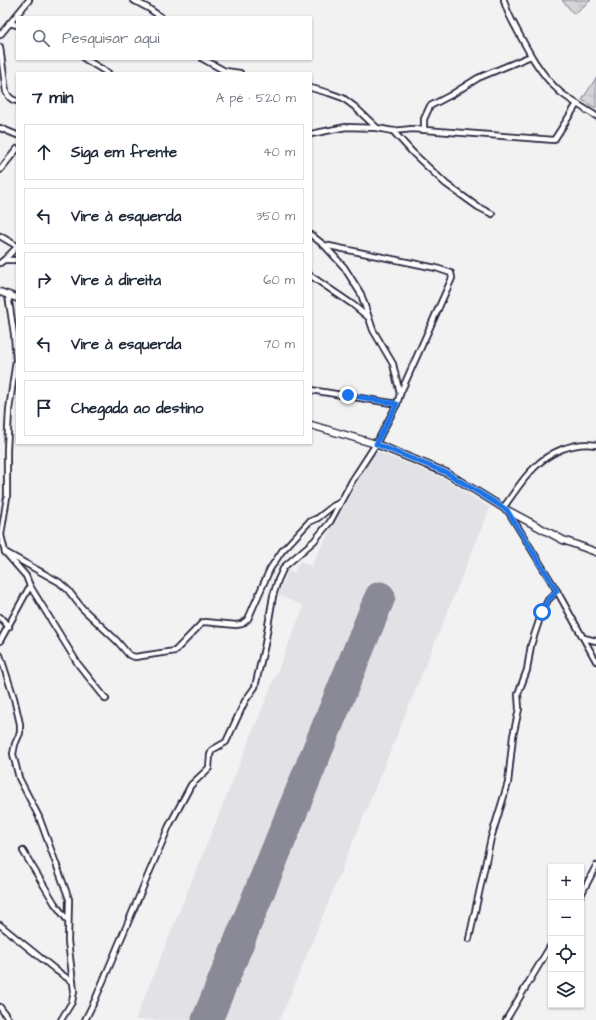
<!DOCTYPE html>
<html lang="pt">
<meta charset="utf-8">
<style>
:root{--surface:#fff;--page:#f6f6f7;--text:#1f2937;--muted:#747a83;--line:#e0e1e3}
body{margin:0;font-family:"Architects Daughter",sans-serif;background:var(--page);color:var(--text)}
.controls{position:absolute;right:12px;bottom:12px;display:grid;overflow:hidden;border-radius:0px;box-shadow:0 1px 3px #0004}
.controls button{width:36px;height:36px;display:grid;place-items:center;padding:0;border:0;border-bottom:1px solid var(--line);background:var(--surface);color:var(--text);font:20px sans-serif}
.stop{position:absolute;width:12px;height:12px;margin:-9px;border:3px solid #1a73e8;border-radius:50%;background:#fff}
.stop.end{background:#1a73e8;border-color:#fff;box-shadow:0 1px 4px #0008}
.list{margin:0;padding:0;list-style:none}
h2{display:flex;justify-content:space-between;align-items:center;height:52px;margin:0;padding:0 16px;font-size:17px}
h2 small{font-size:13px;font-weight:400;color:var(--muted)}
.list li{display:grid;grid-template-columns:26px 1fr auto;gap:12px;align-items:center;box-sizing:border-box;height:56px;margin:0 8px 8px;padding:0 8px;border:1px solid var(--line);border-radius:0px}
.list b{display:block;font-size:15px;white-space:nowrap}
.list em{font-size:13px;font-style:normal;color:var(--muted)}
.icon{flex:none;width:22px;height:22px;fill:none;stroke:currentColor;stroke-width:2;stroke-linecap:round;stroke-linejoin:round}
.map{position:relative;flex:none;width:596px;height:1020px;overflow:hidden}
.search{position:absolute;background:var(--surface);box-shadow:0 1px 3px #0004;left:16px;top:16px;width:296px;height:44px;display:flex;align-items:center;gap:10px;box-sizing:border-box;padding:0 14px;border-radius:0px;color:var(--muted);font-size:15px}
.panel{position:absolute;background:var(--surface);box-shadow:0 1px 3px #0004;left:16px;top:72px;width:296px;height:372px;border-radius:0px}
.map>svg:first-child{display:block}
</style>
<div class="map">
<svg width="596" height="1020" viewBox="0 0 596 1020">
<defs>
<pattern id="grass-tufts" width="24" height="20" patternUnits="userSpaceOnUse"><rect width="24" height="20" fill="#d3d3d8"/><path d="M3 7l-1-3M5 7V3M7 7l1-3M15 17l-1-3M17 17v-4M19 17l1-3" fill="none" stroke="#b5b5ba"/></pattern>
</defs>
<rect width="100%" height="100%" fill="#f2f2f3"/>
<filter id="ink" filterUnits="userSpaceOnUse"><feTurbulence type="fractalNoise" baseFrequency=".025" numOctaves="2"/><feDisplacementMap in="SourceGraphic" scale="8" xChannelSelector="R" yChannelSelector="G"/><feConvolveMatrix kernelMatrix="1 2 1 2 8 2 1 2 1" color-interpolation-filters="sRGB"/></filter>
<g filter="url(#ink)">
<polygon fill="#e2e2e6" points="373,450 445,479 490,508 280,1020 135,1020 304,606 278,595 288,571 294,573 300,561 311,566 356,483 353,481"/>
<g fill="url(#grass-tufts)" stroke="#7a7a8a">
<polygon points="562,0 591,0 574,14"/>
<polygon points="596,78 596,108 582,100"/>
</g>
<g fill="none" stroke-linecap="round" stroke-linejoin="round">
<polyline stroke="#8a8a97" stroke-width="31" points="207,1020 380,597"/>
<g stroke="#22223b" stroke-width="8">
<g id="street">
<polyline points="133,0 148,8 161,17"/>
<path d="M504,0C506,10 511,19 516,28C528,51 540,74 560,92C571,101 584,108 596,116"/>
<polyline points="9,23 17,25"/>
<polyline points="0,35 29,0"/>
<path d="M0,47L6,92C9,97 11,100 17,101"/>
<polyline points="85,59 108,73"/>
<polyline points="203,59 225,71 240,73"/>
<polyline points="311,88 329,93 343,98 355,107 377,128 393,131 413,153 446,184 478,207 492,214"/>
<polyline points="0,128 17,135"/>
<polyline points="424,130 424,119 430,106 451,95 478,78 531,56"/>
<polyline points="393,131 412,129 554,140 577,104"/>
<polyline points="311,134 346,127 377,128"/>
<polyline points="0,170 17,149"/>
<polyline points="311,235 324,245 344,267 361,294 373,330 393,364 400,394"/>
<polyline points="0,236 17,246"/>
<polyline points="4,260 17,247"/>
<polyline points="0,263 4,260 17,260"/>
<polyline points="311,276 352,304 368,317"/>
<polyline points="311,390 397,404"/>
<path d="M503,508C513,495 522,479 534,468C549,452 574,441 596,445"/>
<polyline points="508,511 557,591 596,661"/>
<polyline points="5,552 59,582 68,590 82,608 117,641 129,655 135,657 175,651 202,623 205,622 236,625 242,624 248,619 270,569 282,551 309,522 318,518 333,506 339,503"/>
<polyline points="30,586 78,664 106,699"/>
<polyline points="0,617 9,627"/>
<polyline points="584,638 596,641"/>
<polyline points="0,641 30,586 26,576 5,552 1,535 7,497 7,450 9,410 16,360 14,334 8,295"/>
<polyline points="0,655 14,698 20,724 20,733 15,744 13,754 19,778 39,817 69,899 68,941 74,991 72,1002 61,1020"/>
<polyline points="23,851 55,904 68,921"/>
<polyline points="581,895 596,866"/>
<polyline points="0,925 57,971 73,982"/>
<polyline points="469,939 491,838 508,783 513,736 519,709 518,694 527,670 531,645 542,612 548,600 557,591"/>
<polyline points="0,1007 9,1020"/>
<polyline points="85,1020 95,1000 169,826 191,785 209,768 210,755 212,750 226,742 245,701 255,687 265,644 273,596 278,580 284,567 314,541 330,522 352,481 376,444 397,404 400,394 452,278 451,273 436,268 324,245"/>
<polyline points="506,1020 551,945"/>
</g>
</g>
<g stroke="#22223b" stroke-width="9">
<g id="secondary">
<polyline points="0,292 17,298"/>
<polyline points="311,425 376,444 447,473 507,510 563,540 596,552"/>
</g>
</g>
<use href="#street" stroke="#fff" stroke-width="4.5"/>
<use href="#secondary" stroke="#fff" stroke-width="6"/>
</g>
</g>
<g fill="none" stroke-linecap="round" stroke-linejoin="round" filter="url(#ink)">
<polyline stroke="#1a73e8" stroke-width="5" points="348,395 397,404 376,444 447,473 507,510 557,591 548,600 542,612"/>
</g>
</svg>
<div class="controls">
<button>+</button>
<button>−</button>
<button><svg class="icon" aria-label="locate" viewBox="0 0 24 24"><circle cx="12" cy="12" r="6"/><path d="M12 2v4M12 18v4M2 12h4M18 12h4"/></svg></button>
<button><svg class="icon" aria-label="layers" viewBox="0 0 24 24"><path d="M12 4l9 5-9 5-9-5zM3 14l9 5 9-5"/></svg></button>
</div>
<div class="stop" style="left:542px;top:612px"></div>
<div class="stop end" style="left:348px;top:395px"></div>
<div class="search"><svg class="icon" aria-label="search" viewBox="0 0 24 24"><circle cx="10" cy="10" r="6"/><path d="M15 15l6 6"/></svg>Pesquisar aqui</div>
<section class="panel">
<h2>7 min<small>A pé · 520 m</small></h2>
<ul class="list">
<li><svg class="icon" aria-label="ahead" viewBox="0 0 24 24"><path d="M12 20V5M6 11l6-6 6 6"/></svg><div><b>Siga em frente</b></div><em>40 m</em></li>
<li><svg class="icon" aria-label="left" viewBox="0 0 24 24"><path d="M17 20v-9H6M10 6l-5 5 5 5"/></svg><div><b>Vire à esquerda</b></div><em>350 m</em></li>
<li><svg class="icon" aria-label="right" viewBox="0 0 24 24"><path d="M7 20v-9h11M14 6l5 5-5 5"/></svg><div><b>Vire à direita</b></div><em>60 m</em></li>
<li><svg class="icon" aria-label="left" viewBox="0 0 24 24"><path d="M17 20v-9H6M10 6l-5 5 5 5"/></svg><div><b>Vire à esquerda</b></div><em>70 m</em></li>
<li><svg class="icon" aria-label="arrive" viewBox="0 0 24 24"><path d="M6 21V4h12l-3 4 3 4H6"/></svg><div><b>Chegada ao destino</b></div></li>
</ul>
</section>
</div>
